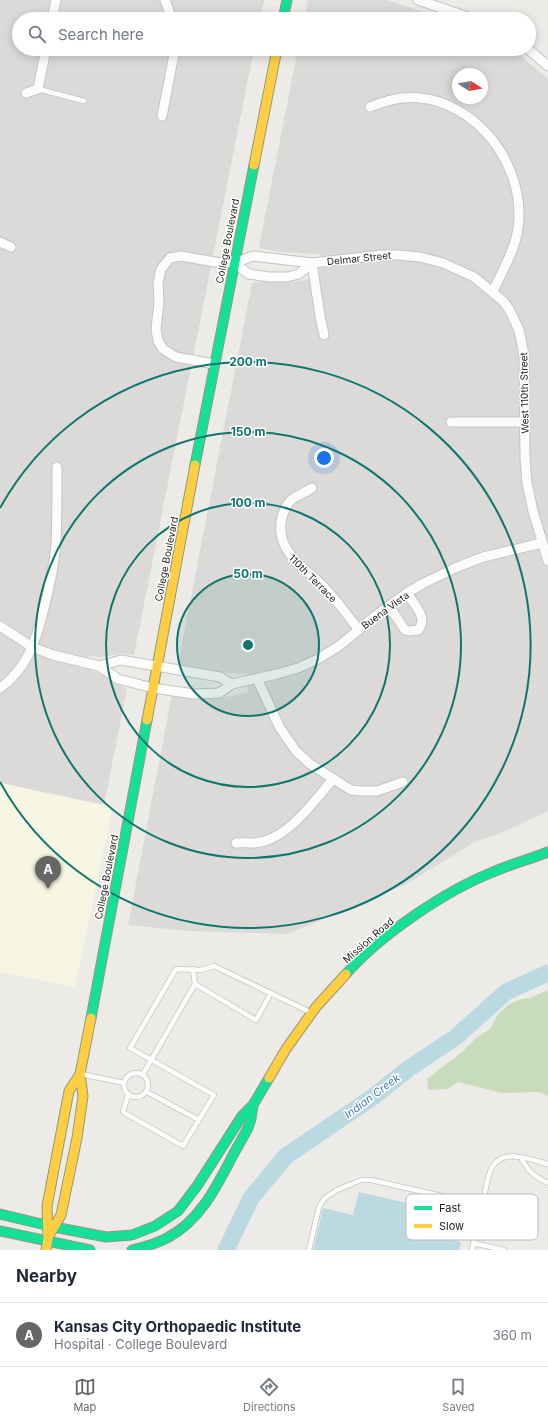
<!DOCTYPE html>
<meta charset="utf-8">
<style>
:root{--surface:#fff;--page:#f6f6f7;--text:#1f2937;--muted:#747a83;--line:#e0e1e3;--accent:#666664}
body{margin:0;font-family:Inter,sans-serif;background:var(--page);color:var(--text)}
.compass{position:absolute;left:452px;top:68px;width:36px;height:36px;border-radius:50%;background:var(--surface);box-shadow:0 2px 10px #0003;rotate:101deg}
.you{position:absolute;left:324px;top:458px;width:14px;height:14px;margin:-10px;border:3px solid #fff;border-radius:50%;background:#1a73e8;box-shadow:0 0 0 6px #1a73e833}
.badge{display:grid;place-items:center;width:26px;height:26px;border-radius:50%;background:var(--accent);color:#fff;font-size:13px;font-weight:700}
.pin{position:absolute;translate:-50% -33px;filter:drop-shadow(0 1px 2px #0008)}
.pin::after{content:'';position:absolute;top:21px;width:14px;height:12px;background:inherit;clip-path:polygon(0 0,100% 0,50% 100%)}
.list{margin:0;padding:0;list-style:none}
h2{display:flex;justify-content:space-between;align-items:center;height:52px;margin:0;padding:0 16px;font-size:17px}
h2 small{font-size:13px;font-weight:400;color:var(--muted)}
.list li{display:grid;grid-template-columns:26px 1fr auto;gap:12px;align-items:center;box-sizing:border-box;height:64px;padding:0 16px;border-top:1px solid var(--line)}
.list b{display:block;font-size:15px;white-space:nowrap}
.list p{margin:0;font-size:13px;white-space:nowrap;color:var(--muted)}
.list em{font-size:13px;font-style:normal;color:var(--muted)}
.icon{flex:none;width:22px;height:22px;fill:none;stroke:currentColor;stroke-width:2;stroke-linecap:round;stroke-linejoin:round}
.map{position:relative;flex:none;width:548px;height:1250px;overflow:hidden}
.search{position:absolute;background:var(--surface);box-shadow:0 2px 10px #0003;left:12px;right:12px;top:12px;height:44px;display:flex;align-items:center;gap:10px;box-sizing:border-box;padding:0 14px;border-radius:22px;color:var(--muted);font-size:15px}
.sheet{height:116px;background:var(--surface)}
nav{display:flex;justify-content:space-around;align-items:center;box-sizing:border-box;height:56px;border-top:1px solid var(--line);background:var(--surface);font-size:11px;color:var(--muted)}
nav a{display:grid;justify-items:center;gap:2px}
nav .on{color:var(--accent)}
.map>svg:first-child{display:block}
</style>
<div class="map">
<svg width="548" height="1250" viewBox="0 0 548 1250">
<rect width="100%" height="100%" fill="#edebe7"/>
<g fill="#dcdad8" fill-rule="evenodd">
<polygon points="0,0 264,0 260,19 19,19 19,49 254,49 134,655 121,654 99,657 89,656 87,668 105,676 127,689 104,805 0,783"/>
<polygon points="308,0 386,0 446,19 304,19"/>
<path d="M298,49H513L548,79V811L499,834L475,842L408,883L288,934L188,931L128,925L172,694L196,697H222L232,696L248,692L247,674L227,673L178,664L252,283L266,281L291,282L303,280L319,276L320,254L280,252L262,249L259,246ZM458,74H482V98H458Z"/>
</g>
<polygon fill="#f7f6e2" points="0,783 113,807 75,987 0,972"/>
<polygon fill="#c8dcbc" points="548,990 548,1096 539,1092 502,1093 458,1082 447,1089 428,1090 427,1079 462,1052 476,1038 490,1029 497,1016 508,1005 521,999 530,998"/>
<polygon fill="#bad9e1" points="359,1192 438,1210 434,1227 443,1229 442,1233 445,1234 445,1238 461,1242 459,1250 313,1250 323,1208 353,1215"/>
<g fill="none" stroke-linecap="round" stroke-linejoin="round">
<polyline stroke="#bad9e1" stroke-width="17" points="226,1250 251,1198 286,1156 373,1097 408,1069 456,1037 506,992 548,973"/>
<g stroke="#c5c4c3" stroke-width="6">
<g id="lane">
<polyline points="38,89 84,101"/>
<polyline points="193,969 195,984"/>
<circle cx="136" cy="1085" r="12"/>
<polyline points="81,1074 124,1083"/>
<polyline points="143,1074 195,984 256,1020 271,993"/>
<polyline points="147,1092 199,1120"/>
<polyline points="128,1095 123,1112 183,1146 214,1095 130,1048 176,969 201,970 214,966 310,1012"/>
<path d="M521,1158C529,1172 533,1176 548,1183"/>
<polyline points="473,1243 504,1250"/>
<polyline points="309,1250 319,1207 325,1198 337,1190 361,1180 371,1180 482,1205"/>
<path d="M472,1250L488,1178C490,1174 490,1169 493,1166C504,1148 532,1160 548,1164"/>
</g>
</g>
<g stroke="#c5c4c3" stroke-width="11">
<g id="street">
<polyline points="165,0 172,19"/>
<polyline points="418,0 474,19"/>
<polyline points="52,19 56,0"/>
<polyline points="528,49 548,66"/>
<polyline points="26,93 38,89 46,49"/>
<path d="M370,107C380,103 391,99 402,98C467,92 521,155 519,218C518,246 504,267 493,291"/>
<polyline points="162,116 175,49"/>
<polyline points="0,242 11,247"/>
<polyline points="234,263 249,274 269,277 287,277 299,274 312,263"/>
<polyline points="312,263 320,316 324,335"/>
<polyline points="214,364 176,357 163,349 158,341 156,329 159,303 158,283 161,269 170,258 181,256 215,262 234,263 253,256 312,263 382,255 398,255 420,257 443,263 474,277 503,301 509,309 519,330 524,355 525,459 527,483 533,511 548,561"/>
<polyline points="451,422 524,422"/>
<path d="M312,488C306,492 298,495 291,500C286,505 282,515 281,522C277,554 307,569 326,589C338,602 348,616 359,630"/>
<path d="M389,606L405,630L409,631L418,630C429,619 414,604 407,593"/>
<polyline points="0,626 32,647 53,655 99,666 118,679 153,688 194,694 219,693 232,684 277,674 298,668 318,659 339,646 374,617 407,593 424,583 455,568 483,557 542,543"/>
<polyline points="99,666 121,660 220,677 232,684"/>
<polyline points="257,679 280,728 296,751 310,764 351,790 361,791 377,791 403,782"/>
<path d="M0,688C26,670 36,641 43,612C49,590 54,567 56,543C57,518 57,492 57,467"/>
<path d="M236,843C245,842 252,844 261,842C290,836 315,800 333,779"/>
</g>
</g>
<g stroke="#96977e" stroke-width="11">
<g id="fast">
<polyline points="283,19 287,0"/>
<polyline points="195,465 254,165"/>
<path d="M346,974C380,935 445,891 493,872C511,864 530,859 548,852"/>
<polyline points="91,1018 147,720"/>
<polyline points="0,1214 54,1227 106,1237 132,1235 155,1226 178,1211 197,1186 242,1116 253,1105 269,1078"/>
<polyline points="0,1231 90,1250"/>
<path d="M132,1250C144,1247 156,1244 167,1238C200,1221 217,1186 233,1155C238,1146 243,1137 248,1128L251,1119L253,1105"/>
</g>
</g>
<g stroke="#96977e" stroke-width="11">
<g id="slow">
<polyline points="254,165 277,49"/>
<polyline points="147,720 195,465"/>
<polyline points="269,1078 286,1049 316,1007 346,974"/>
<polyline points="50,1234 61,1215 77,1138 83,1096 80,1074"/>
<polyline points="46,1250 48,1238 47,1206 69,1091 80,1074 91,1018"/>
</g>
</g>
<use href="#lane" stroke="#fcfcfb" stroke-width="4.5"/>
<use href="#street" stroke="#fcfcfb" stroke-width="9"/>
<use href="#fast" stroke="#16e098" stroke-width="9"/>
<use href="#slow" stroke="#ffcf43" stroke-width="9"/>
</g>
<circle cx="248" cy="645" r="71" fill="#0f766e" fill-opacity=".12"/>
<g fill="none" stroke="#0f766e" stroke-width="2">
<circle cx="248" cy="645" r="71"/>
<circle cx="248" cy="645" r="142"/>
<circle cx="248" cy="645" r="213"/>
<path d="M0 508A283 283 0 1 1 0 782"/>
</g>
<g text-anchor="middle" stroke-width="3" stroke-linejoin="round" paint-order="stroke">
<g font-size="10" fill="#1e1e1e" stroke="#fff">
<text transform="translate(227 241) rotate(-79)" y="4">College Boulevard</text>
<text transform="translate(359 258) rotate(-6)" y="4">Delmar Street</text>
<text transform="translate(524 393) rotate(-91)" y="4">West 110th Street</text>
<text transform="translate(166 559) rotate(-79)" y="4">College Boulevard</text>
<text transform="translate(313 578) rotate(45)" y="4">110th Terrace</text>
<text transform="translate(385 610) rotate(-36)" y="4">Buena Vista</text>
<text transform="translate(106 877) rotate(-79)" y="4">College Boulevard</text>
<text transform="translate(368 940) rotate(-41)" y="4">Mission Road</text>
</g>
<g font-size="11" font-style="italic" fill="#4578a9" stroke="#fff">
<text transform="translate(372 1096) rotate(-37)" y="4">Indian Creek</text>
</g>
</g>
<rect x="406" y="1194" width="132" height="46" rx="6" fill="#fff" stroke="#bcbcbc" stroke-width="1"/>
<rect x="414" y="1206" width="18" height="4" fill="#16e098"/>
<rect x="414" y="1224" width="18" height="4" fill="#ffcf43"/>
<g font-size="11" fill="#1e1e1e">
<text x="439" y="1212">Fast</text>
<text x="439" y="1230">Slow</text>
</g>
<circle cx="248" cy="645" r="6" fill="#0f766e" stroke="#fff" stroke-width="2"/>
<g font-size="12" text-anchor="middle" font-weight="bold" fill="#0f766e" stroke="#fff" stroke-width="3" stroke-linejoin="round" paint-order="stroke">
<text x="248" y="366">200 m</text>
<text x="248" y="436">150 m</text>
<text x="248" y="507">100 m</text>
<text x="248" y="578">50 m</text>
</g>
</svg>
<svg class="compass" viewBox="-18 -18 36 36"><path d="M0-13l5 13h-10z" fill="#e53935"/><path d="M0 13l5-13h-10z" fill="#747a83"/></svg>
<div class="you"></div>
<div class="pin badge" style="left:48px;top:889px">A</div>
<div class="search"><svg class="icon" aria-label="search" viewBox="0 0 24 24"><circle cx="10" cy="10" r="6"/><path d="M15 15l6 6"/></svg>Search here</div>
</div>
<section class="sheet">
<h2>Nearby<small></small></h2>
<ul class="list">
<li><span class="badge">A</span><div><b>Kansas City Orthopaedic Institute</b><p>Hospital · College Boulevard</p></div><em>360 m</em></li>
</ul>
</section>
<nav>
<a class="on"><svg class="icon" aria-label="map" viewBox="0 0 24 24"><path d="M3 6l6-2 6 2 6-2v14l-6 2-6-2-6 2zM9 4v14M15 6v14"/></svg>Map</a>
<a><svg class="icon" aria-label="directions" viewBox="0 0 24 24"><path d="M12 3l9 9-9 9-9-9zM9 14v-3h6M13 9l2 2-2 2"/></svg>Directions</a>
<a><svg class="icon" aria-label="saved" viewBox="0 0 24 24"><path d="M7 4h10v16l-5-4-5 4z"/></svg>Saved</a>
</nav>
